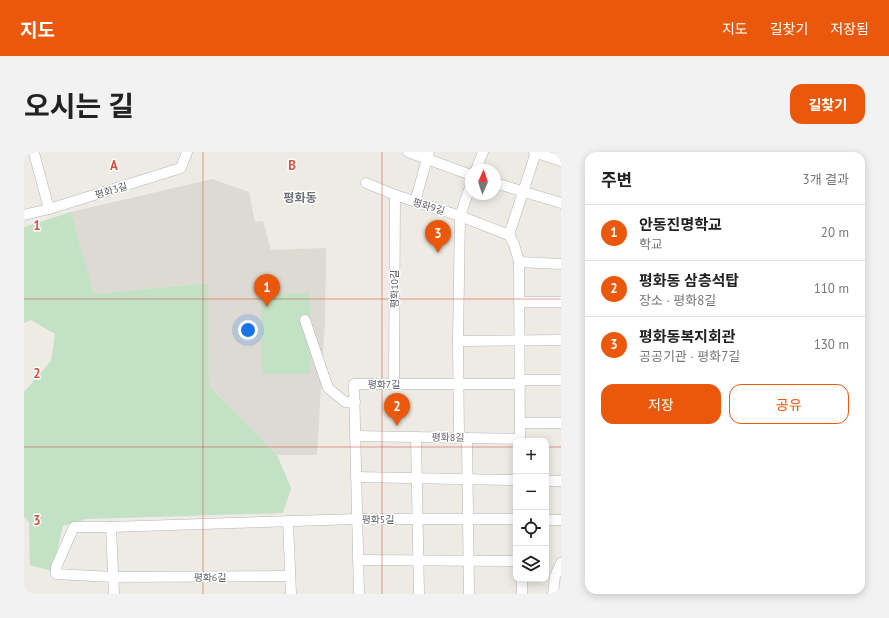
<!DOCTYPE html>
<html lang="ko">
<meta charset="utf-8">
<style>
:root{--surface:#fff;--page:#f2f2f2;--text:#222;--muted:#767676;--line:#e0e0e0;--accent:#ea580c}
body{margin:0;font-family:"PT Sans","Noto Sans KR",sans-serif;background:var(--page);color:var(--text)}
.controls{position:absolute;right:12px;bottom:12px;display:grid;overflow:hidden;border-radius:8px;box-shadow:0 2px 10px #0003}
.controls button{width:36px;height:36px;display:grid;place-items:center;padding:0;border:0;border-bottom:1px solid var(--line);background:var(--surface);color:var(--text);font:20px sans-serif}
.compass{position:absolute;left:441px;top:12px;width:36px;height:36px;border-radius:50%;background:var(--surface);box-shadow:0 2px 10px #0003;rotate:3deg}
.you{position:absolute;left:224px;top:178px;width:14px;height:14px;margin:-10px;border:3px solid #fff;border-radius:50%;background:#1a73e8;box-shadow:0 0 0 6px #1a73e833}
.badge{display:grid;place-items:center;width:26px;height:26px;border-radius:50%;background:var(--accent);color:#fff;font-size:13px;font-weight:700}
.pin{position:absolute;translate:-50% -33px;filter:drop-shadow(0 1px 2px #0008)}
.pin::after{content:'';position:absolute;top:21px;width:14px;height:12px;background:inherit;clip-path:polygon(0 0,100% 0,50% 100%)}
.list{margin:0;padding:0;list-style:none}
h2{display:flex;justify-content:space-between;align-items:center;height:52px;margin:0;padding:0 16px;font-size:17px}
h2 small{font-size:13px;font-weight:400;color:var(--muted)}
.list li{display:grid;grid-template-columns:26px 1fr auto;gap:12px;align-items:center;box-sizing:border-box;height:56px;padding:0 16px;border-top:1px solid var(--line)}
.list b{display:block;font-size:15px;white-space:nowrap}
.list p{margin:0;font-size:13px;white-space:nowrap;color:var(--muted)}
.list em{font-size:13px;font-style:normal;color:var(--muted)}
.actions{display:flex;gap:8px;padding:12px 16px}
.actions a{flex:1;padding:9px 0;border:1px solid var(--accent);border-radius:12px;text-align:center;font-size:14px;color:var(--accent)}
.actions .main{background:var(--accent);color:#fff}
.icon{flex:none;width:22px;height:22px;fill:none;stroke:currentColor;stroke-width:2;stroke-linecap:round;stroke-linejoin:round}
.map{position:relative;flex:none;width:537px;height:442px;overflow:hidden;border-radius:12px}
header{display:flex;align-items:center;gap:24px;box-sizing:border-box;height:56px;padding:0 20px;background:var(--accent);color:#fff}
header strong{font-size:19px}
nav{display:flex;gap:22px;margin-inline-start:auto;font-size:14px}
.intro{display:flex;align-items:center;justify-content:space-between;box-sizing:border-box;height:96px;padding:0 24px}
h1{margin:0;font-size:28px}
.button{padding:10px 18px;border-radius:12px;background:var(--accent);color:#fff;font-size:14px;font-weight:700}
main{display:flex;gap:24px;padding:0 24px}
aside{flex:1;background:var(--surface);border-radius:12px;box-shadow:0 2px 10px #0003}
.map>svg:first-child{display:block}
</style>
<header>
<strong>지도</strong>
<nav><a>지도</a><a>길찾기</a><a>저장됨</a></nav>
</header>
<div class="intro"><h1>오시는 길</h1><a class="button">길찾기</a></div>
<main>
<div class="map">
<svg width="537" height="442" viewBox="0 0 537 442">
<rect width="100%" height="100%" fill="#edebe4"/>
<polygon fill="#dcdad2" points="188,27 225,40 231,70 239,69 247,98 302,96 301,168 293,303 253,303 185,234 184,131 70,142 47,60"/>
<g fill="#c3e1c4">
<polygon points="47,60 70,142 184,131 185,234 253,303 267,336 259,361 63,367 39,374 28,419 6,413 5,370 0,365 0,240 27,209 31,182 7,168 0,171 0,75"/>
<polygon points="237,141 286,141 286,222 238,222"/>
</g>
<g fill="none" stroke-linecap="round" stroke-linejoin="round">
<g stroke="#b4b6b9" stroke-width="11">
<g id="minor">
<polyline points="384,0 447,23"/>
<polyline points="510,0 537,9"/>
<polyline points="10,1 25,57"/>
<polyline points="452,18 459,0"/>
<polyline points="342,31 371,43 436,64 485,83 490,92 495,110 496,289"/>
<polyline points="471,31 537,51"/>
<polyline points="391,50 405,0"/>
<polyline points="0,63 25,57 157,16 163,0"/>
<polyline points="485,83 512,0"/>
<polyline points="495,110 537,112"/>
<polyline points="495,150 537,150"/>
<polyline points="281,168 304,236 321,250 331,250"/>
<polyline points="434,189 537,188"/>
<polyline points="496,228 537,228"/>
<polyline points="370,232 371,43"/>
<polyline points="496,271 537,271"/>
<polyline points="331,284 496,287"/>
<polyline points="392,285 395,442"/>
<polyline points="435,286 434,189 436,64 447,32"/>
<polyline points="443,286 445,442"/>
<polyline points="332,325 492,328"/>
<polyline points="522,329 537,329"/>
<polyline points="522,368 537,368"/>
<polyline points="264,369 267,442"/>
<polyline points="87,375 90,442"/>
<polyline points="334,408 492,409"/>
<polyline points="266,424 89,425 32,422 32,415 50,375 87,375 333,367 492,367"/>
<polyline points="498,427 498,442"/>
<polyline points="335,442 330,232 496,232"/>
<polyline points="529,442 531,424 537,411"/>
</g>
</g>
<use href="#minor" stroke="#fff" stroke-width="10"/>
</g>
<path fill="none" stroke="#d45042" stroke-width="1" stroke-opacity="0.55" d="M179,0V442M358,0V442M0,147H537M0,295H492M522,295H537"/>
<g text-anchor="middle" stroke-width="3" stroke-linejoin="round" paint-order="stroke">
<g font-size="10" fill="#5c5f63" stroke="#fff">
<text transform="translate(87 38) rotate(-17)" y="4">평화3길</text>
<text transform="translate(405 54) rotate(17)" y="4">평화9길</text>
<text transform="translate(370 137) rotate(-90)" y="4">평화10길</text>
<text x="360" y="236">평화7길</text>
<text transform="translate(424 285) rotate(1)" y="4">평화8길</text>
<text x="354" y="371">평화5길</text>
<text x="186" y="429">평화6길</text>
</g>
<g font-size="12" font-weight="bold" fill="#6d7174" stroke="#fff">
<text x="276" y="50">평화동</text>
</g>
</g>
<g font-size="13" text-anchor="middle" font-weight="bold" fill="#d45042" stroke="#fff" stroke-width="3" stroke-linejoin="round" paint-order="stroke">
<text x="90" y="18">A</text>
<text x="268" y="18">B</text>
<text x="13" y="78">1</text>
<text x="13" y="226">2</text>
<text x="13" y="373">3</text>
</g>
</svg>
<div class="controls">
<button>+</button>
<button>−</button>
<button><svg class="icon" aria-label="locate" viewBox="0 0 24 24"><circle cx="12" cy="12" r="6"/><path d="M12 2v4M12 18v4M2 12h4M18 12h4"/></svg></button>
<button><svg class="icon" aria-label="layers" viewBox="0 0 24 24"><path d="M12 4l9 5-9 5-9-5zM3 14l9 5 9-5"/></svg></button>
</div>
<svg class="compass" viewBox="-18 -18 36 36"><path d="M0-13l5 13h-10z" fill="#e53935"/><path d="M0 13l5-13h-10z" fill="#767676"/></svg>
<div class="you"></div>
<div class="pin badge" style="left:243px;top:155px">1</div>
<div class="pin badge" style="left:373px;top:274px">2</div>
<div class="pin badge" style="left:414px;top:101px">3</div>
</div>
<aside>
<h2>주변<small>3개 결과</small></h2>
<ul class="list">
<li><span class="badge">1</span><div><b>안동진명학교</b><p>학교</p></div><em>20 m</em></li>
<li><span class="badge">2</span><div><b>평화동 삼층석탑</b><p>장소 · 평화8길</p></div><em>110 m</em></li>
<li><span class="badge">3</span><div><b>평화동복지회관</b><p>공공기관 · 평화7길</p></div><em>130 m</em></li>
</ul>
<div class="actions"><a class="main">저장</a><a>공유</a></div>
</aside>
</main>
